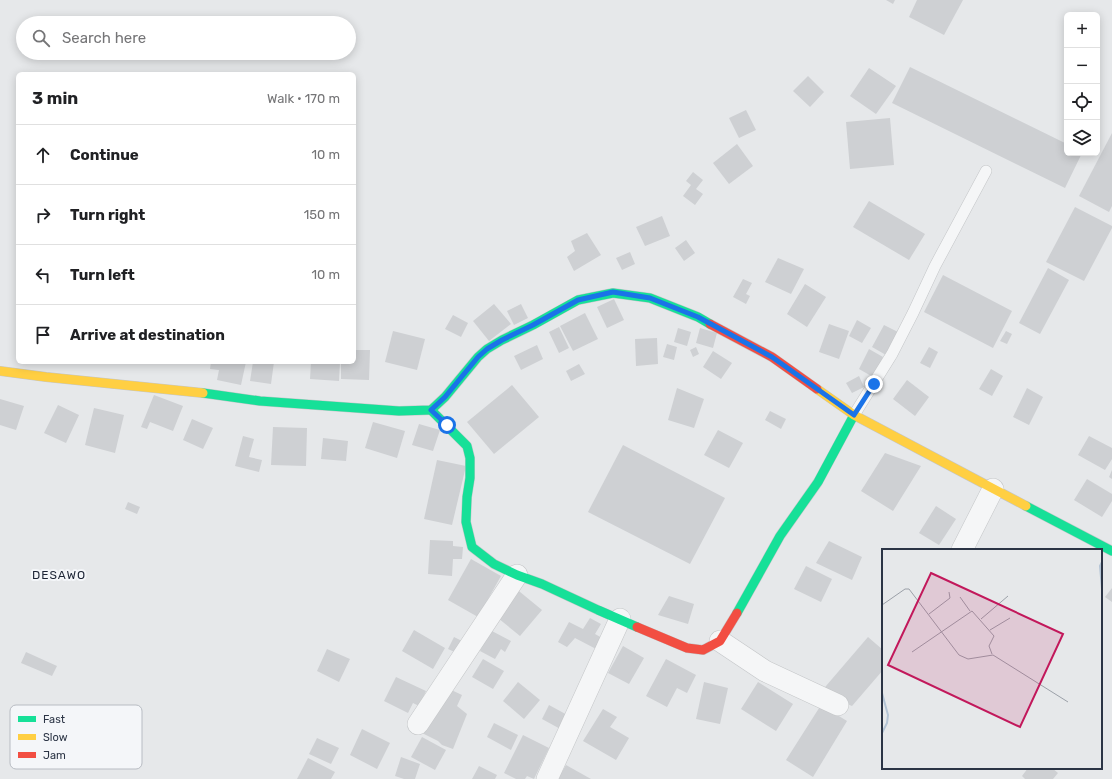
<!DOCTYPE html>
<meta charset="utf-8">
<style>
:root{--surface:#fff;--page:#f6f6f6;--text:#202124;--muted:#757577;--line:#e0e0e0}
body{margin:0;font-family:Rubik,sans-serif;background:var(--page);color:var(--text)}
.controls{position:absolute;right:12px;top:12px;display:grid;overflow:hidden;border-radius:6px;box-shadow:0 2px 10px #0003}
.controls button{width:36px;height:36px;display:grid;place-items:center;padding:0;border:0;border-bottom:1px solid var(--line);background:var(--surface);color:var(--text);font:20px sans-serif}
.stop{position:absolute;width:12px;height:12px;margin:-9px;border:3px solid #1a73e8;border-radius:50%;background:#fff}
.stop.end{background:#1a73e8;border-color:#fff;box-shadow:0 1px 4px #0008}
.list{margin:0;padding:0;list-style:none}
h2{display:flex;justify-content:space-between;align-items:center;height:52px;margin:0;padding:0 16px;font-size:17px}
h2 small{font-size:13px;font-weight:400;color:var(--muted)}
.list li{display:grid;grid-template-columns:26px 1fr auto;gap:12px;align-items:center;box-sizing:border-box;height:60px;padding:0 16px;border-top:1px solid var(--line)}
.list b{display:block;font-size:15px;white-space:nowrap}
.list em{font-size:13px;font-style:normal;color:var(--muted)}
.icon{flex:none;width:22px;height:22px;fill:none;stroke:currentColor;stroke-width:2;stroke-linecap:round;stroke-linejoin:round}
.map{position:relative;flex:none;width:1112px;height:779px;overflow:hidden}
.search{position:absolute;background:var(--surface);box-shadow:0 2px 10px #0003;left:16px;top:16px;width:340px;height:44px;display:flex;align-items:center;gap:10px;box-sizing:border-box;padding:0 14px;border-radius:22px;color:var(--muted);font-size:15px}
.panel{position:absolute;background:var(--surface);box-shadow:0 2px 10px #0003;left:16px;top:72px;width:340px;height:292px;border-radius:6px}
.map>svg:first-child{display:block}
</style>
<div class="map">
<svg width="1112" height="779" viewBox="0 0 1112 779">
<rect width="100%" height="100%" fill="#e6e8ea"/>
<g fill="#ced0d3">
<polygon points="886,0 895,0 893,4"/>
<polygon points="917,0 963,0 944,35 909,17"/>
<polygon points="910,67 1067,144 1067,153 1082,153 1065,188 892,103"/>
<polygon points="869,68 896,86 876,114 850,96"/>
<polygon points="808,76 824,92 810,107 793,91"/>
<polygon points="746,110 756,130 739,138 729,118"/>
<polygon points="890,118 894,165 850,169 846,122"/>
<polygon points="1112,133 1112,206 1109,212 1079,196"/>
<polygon points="737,144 753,166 729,184 713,163"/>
<polygon points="693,172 703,180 696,189 703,194 695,205 683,196 691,185 686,181"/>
<polygon points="869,201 925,234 909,260 853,227"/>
<polygon points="1075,207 1112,226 1112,228 1084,281 1046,262"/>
<polygon points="662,216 670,236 645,246 636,227"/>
<polygon points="587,233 601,255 574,271 567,257 575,251 571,241"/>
<polygon points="686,240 695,253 684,261 675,248"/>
<polygon points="630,252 635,264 622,270 616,258"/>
<polygon points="778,258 804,269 791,294 765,282"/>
<polygon points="1048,268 1069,280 1040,334 1019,323"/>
<polygon points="943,275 1012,311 993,348 924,312"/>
<polygon points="743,279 752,283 746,294 750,296 746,304 733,297"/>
<polygon points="805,284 826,297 807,327 787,314"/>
<polygon points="614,299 624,320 607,328 597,307"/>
<polygon points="494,304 511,324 489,341 473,321"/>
<polygon points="521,304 528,318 514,325 507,311"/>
<polygon points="585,313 598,339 573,351 560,326"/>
<polygon points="453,315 468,323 461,337 445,329"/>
<polygon points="857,320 871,328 862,343 849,336"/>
<polygon points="829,324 849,331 839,359 819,352"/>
<polygon points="884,325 898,332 886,355 872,347"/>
<polygon points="559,327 569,348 559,353 549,332"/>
<polygon points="678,328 691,332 687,346 674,342"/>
<polygon points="700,328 717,333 713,348 696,343"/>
<polygon points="393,331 425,339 417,370 385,362"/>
<polygon points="1006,331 1012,334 1007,344 1000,341"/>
<polygon points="657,338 658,364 636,366 635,339"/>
<polygon points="667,344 677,347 674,360 663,357"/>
<polygon points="537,345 543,359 521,370 514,356"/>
<polygon points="696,347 699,354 693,357 690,350"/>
<polygon points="929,347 938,352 930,368 920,363"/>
<polygon points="869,349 883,357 873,377 859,369"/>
<polygon points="354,350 370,350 369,380 341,379 341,362 354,362"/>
<polygon points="713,351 732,363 721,379 703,367"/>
<polygon points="211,362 246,362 241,385 217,380 219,370 210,369"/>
<polygon points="253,362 274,362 271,384 250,381"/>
<polygon points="311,362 340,362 339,381 310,379"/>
<polygon points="579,364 585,374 571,381 566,371"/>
<polygon points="991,369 1003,376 992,396 979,389"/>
<polygon points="859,376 864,387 852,393 846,383"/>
<polygon points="907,380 929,397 915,416 893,399"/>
<polygon points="512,385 539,417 494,454 467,422"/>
<polygon points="677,388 704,399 694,428 668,420"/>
<polygon points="1027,388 1043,397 1029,425 1013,417"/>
<polygon points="154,395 183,406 173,431 150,422 147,429 141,427"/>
<polygon points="0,399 24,406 16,430 0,425"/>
<polygon points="58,405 79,415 66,443 44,433"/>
<polygon points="94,408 124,415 115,453 85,445"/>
<polygon points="770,411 786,419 781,429 765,420"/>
<polygon points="192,419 213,428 203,449 183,440"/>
<polygon points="373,422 405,431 397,458 365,448"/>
<polygon points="419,424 440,430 433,451 412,445"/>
<polygon points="273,427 307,428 306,466 271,465"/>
<polygon points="718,430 743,443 729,468 704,455"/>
<polygon points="243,436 254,439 249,457 262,460 259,472 235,466"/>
<polygon points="1089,436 1112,448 1112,459 1105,470 1078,455"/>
<polygon points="323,438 348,441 346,461 321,459"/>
<polygon points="623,445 725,498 690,564 588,512"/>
<polygon points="885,453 921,466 893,511 861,491"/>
<polygon points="437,460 466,466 452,525 424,519"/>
<polygon points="1112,470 1112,479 1109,477"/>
<polygon points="1087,479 1112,494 1112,501 1102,517 1074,500"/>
<polygon points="128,502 140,507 137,514 125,509"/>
<polygon points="936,506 956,519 939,545 919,533"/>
<polygon points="430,540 453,541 453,546 463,547 462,559 453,559 452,576 428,574"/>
<polygon points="829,541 862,557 852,580 816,563"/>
<polygon points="471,559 501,576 478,617 448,600"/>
<polygon points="806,566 832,579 821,602 794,589"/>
<polygon points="514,587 542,610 520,636 493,614"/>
<polygon points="1112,588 1112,602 1105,597"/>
<polygon points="669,596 694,604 688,624 658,615"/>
<polygon points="590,618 601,624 595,634 604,639 598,650 575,638 567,647 558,642 569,622 583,629"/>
<polygon points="414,630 445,648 433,669 402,651"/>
<polygon points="490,630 511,641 505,652 501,649 495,659 480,651"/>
<polygon points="454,637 464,642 459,654 448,649"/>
<polygon points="868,637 883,650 883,670 852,706 820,693"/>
<polygon points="623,646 644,658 629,684 608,673"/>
<polygon points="327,649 350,659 339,682 317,671"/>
<polygon points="26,652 57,666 52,676 21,663"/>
<polygon points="483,659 504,671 493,689 472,677"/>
<polygon points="666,659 696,675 687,693 677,688 667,707 646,696"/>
<polygon points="396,677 426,691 419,706 413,703 408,713 384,701"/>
<polygon points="518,682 540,700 524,719 503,701"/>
<polygon points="704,682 728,688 720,724 696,719"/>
<polygon points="758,682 793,704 776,731 741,709"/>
<polygon points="445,687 462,695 457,706 467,714 453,749 442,745 438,741 422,733"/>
<polygon points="549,705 571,717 564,731 542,719"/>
<polygon points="821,705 847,721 813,777 786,760"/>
<polygon points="603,709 617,717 610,727 629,738 616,760 583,741"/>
<polygon points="494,723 518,735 511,750 487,737"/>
<polygon points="362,729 390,743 377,769 350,755"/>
<polygon points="523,735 549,748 534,779 527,776 525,779 516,779 504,773"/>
<polygon points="422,737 446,750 435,770 411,757"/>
<polygon points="317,738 339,748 331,764 309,754"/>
<polygon points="401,757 420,764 415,779 404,779 395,776"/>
<polygon points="308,758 335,772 331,779 297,779"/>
<polygon points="566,765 591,779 558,779"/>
<polygon points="479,766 497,775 495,779 472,779"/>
<polygon points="1028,768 1052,768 1058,773 1053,779 1025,779 1022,776"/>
</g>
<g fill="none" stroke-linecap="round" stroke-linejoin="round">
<g stroke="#c4c6c8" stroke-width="12">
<polyline id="lane" points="854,415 892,354 913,313 935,266 986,171"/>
</g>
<g stroke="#c4c6c8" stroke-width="22">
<g id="street">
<polyline points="962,550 993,489"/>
<polyline points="720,641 765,671 838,705"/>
<polyline points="418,724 517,575"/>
<polyline points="547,779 620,619"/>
</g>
</g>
<g stroke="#c4c6c8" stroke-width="10">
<g id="fast">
<polyline points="203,393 260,401 399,411 431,410 445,397 478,357 487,349 502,340 533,325 578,300 613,293 650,298 698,317 710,324"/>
<polyline points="431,410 467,446 470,458 470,478 467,497 466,522 472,547 494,564 517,575 542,584 598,610 637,627"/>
<polyline points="1026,506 1112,551"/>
<polyline points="737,613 780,536 818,482 854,415"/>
</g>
</g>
<g stroke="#c4c6c8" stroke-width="10">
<g id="slow">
<polyline points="0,371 46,377 203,393"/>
<polyline points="817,389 854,415 1026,506"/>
</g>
</g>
<g stroke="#c4c6c8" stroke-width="10">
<g id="jam">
<polyline points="710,324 772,357 817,389"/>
<polyline points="637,627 687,648 703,650 720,641 737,613"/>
</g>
</g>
<use href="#lane" stroke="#f5f6f7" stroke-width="11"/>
<use href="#street" stroke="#f5f6f7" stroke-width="21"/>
<use href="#fast" stroke="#16e098" stroke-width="9"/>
<use href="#slow" stroke="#ffcf43" stroke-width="9"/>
<use href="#jam" stroke="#f24e42" stroke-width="9"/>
</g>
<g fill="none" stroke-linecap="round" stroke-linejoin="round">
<polyline stroke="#1a73e8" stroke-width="5" points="447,425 431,410 445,397 478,357 487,349 502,340 533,325 578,300 613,292 650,298 698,317 772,357 854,415 874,384"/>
</g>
<g text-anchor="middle" stroke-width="4" stroke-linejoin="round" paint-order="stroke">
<g font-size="12" letter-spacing="1" fill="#1d2536" stroke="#f4f6f9">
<text x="59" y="579">DESAWO</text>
</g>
</g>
<g transform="translate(882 549)">
<rect width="220" height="220" fill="#e6e8ea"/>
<path fill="none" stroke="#b4c4d5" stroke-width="2" d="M220,13L218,17L220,40M0,144L6,166L5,174L0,184"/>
<path fill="none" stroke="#9ba0a8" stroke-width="1" d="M78,48L88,62M0,56L23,40H27L77,106L86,110L111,106L186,153M47,65L68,49L67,43M99,70L126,47M108,81L128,69M30,103L90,62L112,87L107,97L110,105"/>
<path fill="#c2185b" fill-opacity="0.15" stroke="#c2185b" stroke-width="2" d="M49,24L181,85L138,178L6,116Z"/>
<rect width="220" height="220" fill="none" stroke="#2b3445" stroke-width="2"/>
</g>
<rect x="10" y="705" width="132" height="64" rx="6" fill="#f4f6f9" stroke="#b8bcc3" stroke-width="1"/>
<rect x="18" y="716" width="18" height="6" fill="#16e098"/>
<rect x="18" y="734" width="18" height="6" fill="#ffcf43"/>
<rect x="18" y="752" width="18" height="6" fill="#f24e42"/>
<g font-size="11" fill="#2b3445">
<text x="43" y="723">Fast</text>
<text x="43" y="741">Slow</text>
<text x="43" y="759">Jam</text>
</g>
</svg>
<div class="controls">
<button>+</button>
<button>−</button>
<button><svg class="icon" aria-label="locate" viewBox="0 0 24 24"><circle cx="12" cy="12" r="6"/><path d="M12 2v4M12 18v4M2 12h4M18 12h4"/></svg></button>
<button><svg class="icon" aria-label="layers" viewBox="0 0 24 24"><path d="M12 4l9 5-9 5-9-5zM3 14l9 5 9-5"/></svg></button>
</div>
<div class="stop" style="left:447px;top:425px"></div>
<div class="stop end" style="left:874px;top:384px"></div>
<div class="search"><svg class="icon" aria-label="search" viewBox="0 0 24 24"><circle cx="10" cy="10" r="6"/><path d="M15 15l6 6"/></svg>Search here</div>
<section class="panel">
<h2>3 min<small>Walk · 170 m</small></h2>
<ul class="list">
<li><svg class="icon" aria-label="ahead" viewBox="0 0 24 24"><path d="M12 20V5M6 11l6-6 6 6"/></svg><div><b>Continue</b></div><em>10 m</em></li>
<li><svg class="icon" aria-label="right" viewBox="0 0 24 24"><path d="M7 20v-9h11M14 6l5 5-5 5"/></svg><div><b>Turn right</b></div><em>150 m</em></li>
<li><svg class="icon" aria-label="left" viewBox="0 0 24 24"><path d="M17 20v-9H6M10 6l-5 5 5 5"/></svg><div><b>Turn left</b></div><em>10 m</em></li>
<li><svg class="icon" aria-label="arrive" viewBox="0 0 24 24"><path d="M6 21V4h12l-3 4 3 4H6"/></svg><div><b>Arrive at destination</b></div></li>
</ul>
</section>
</div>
